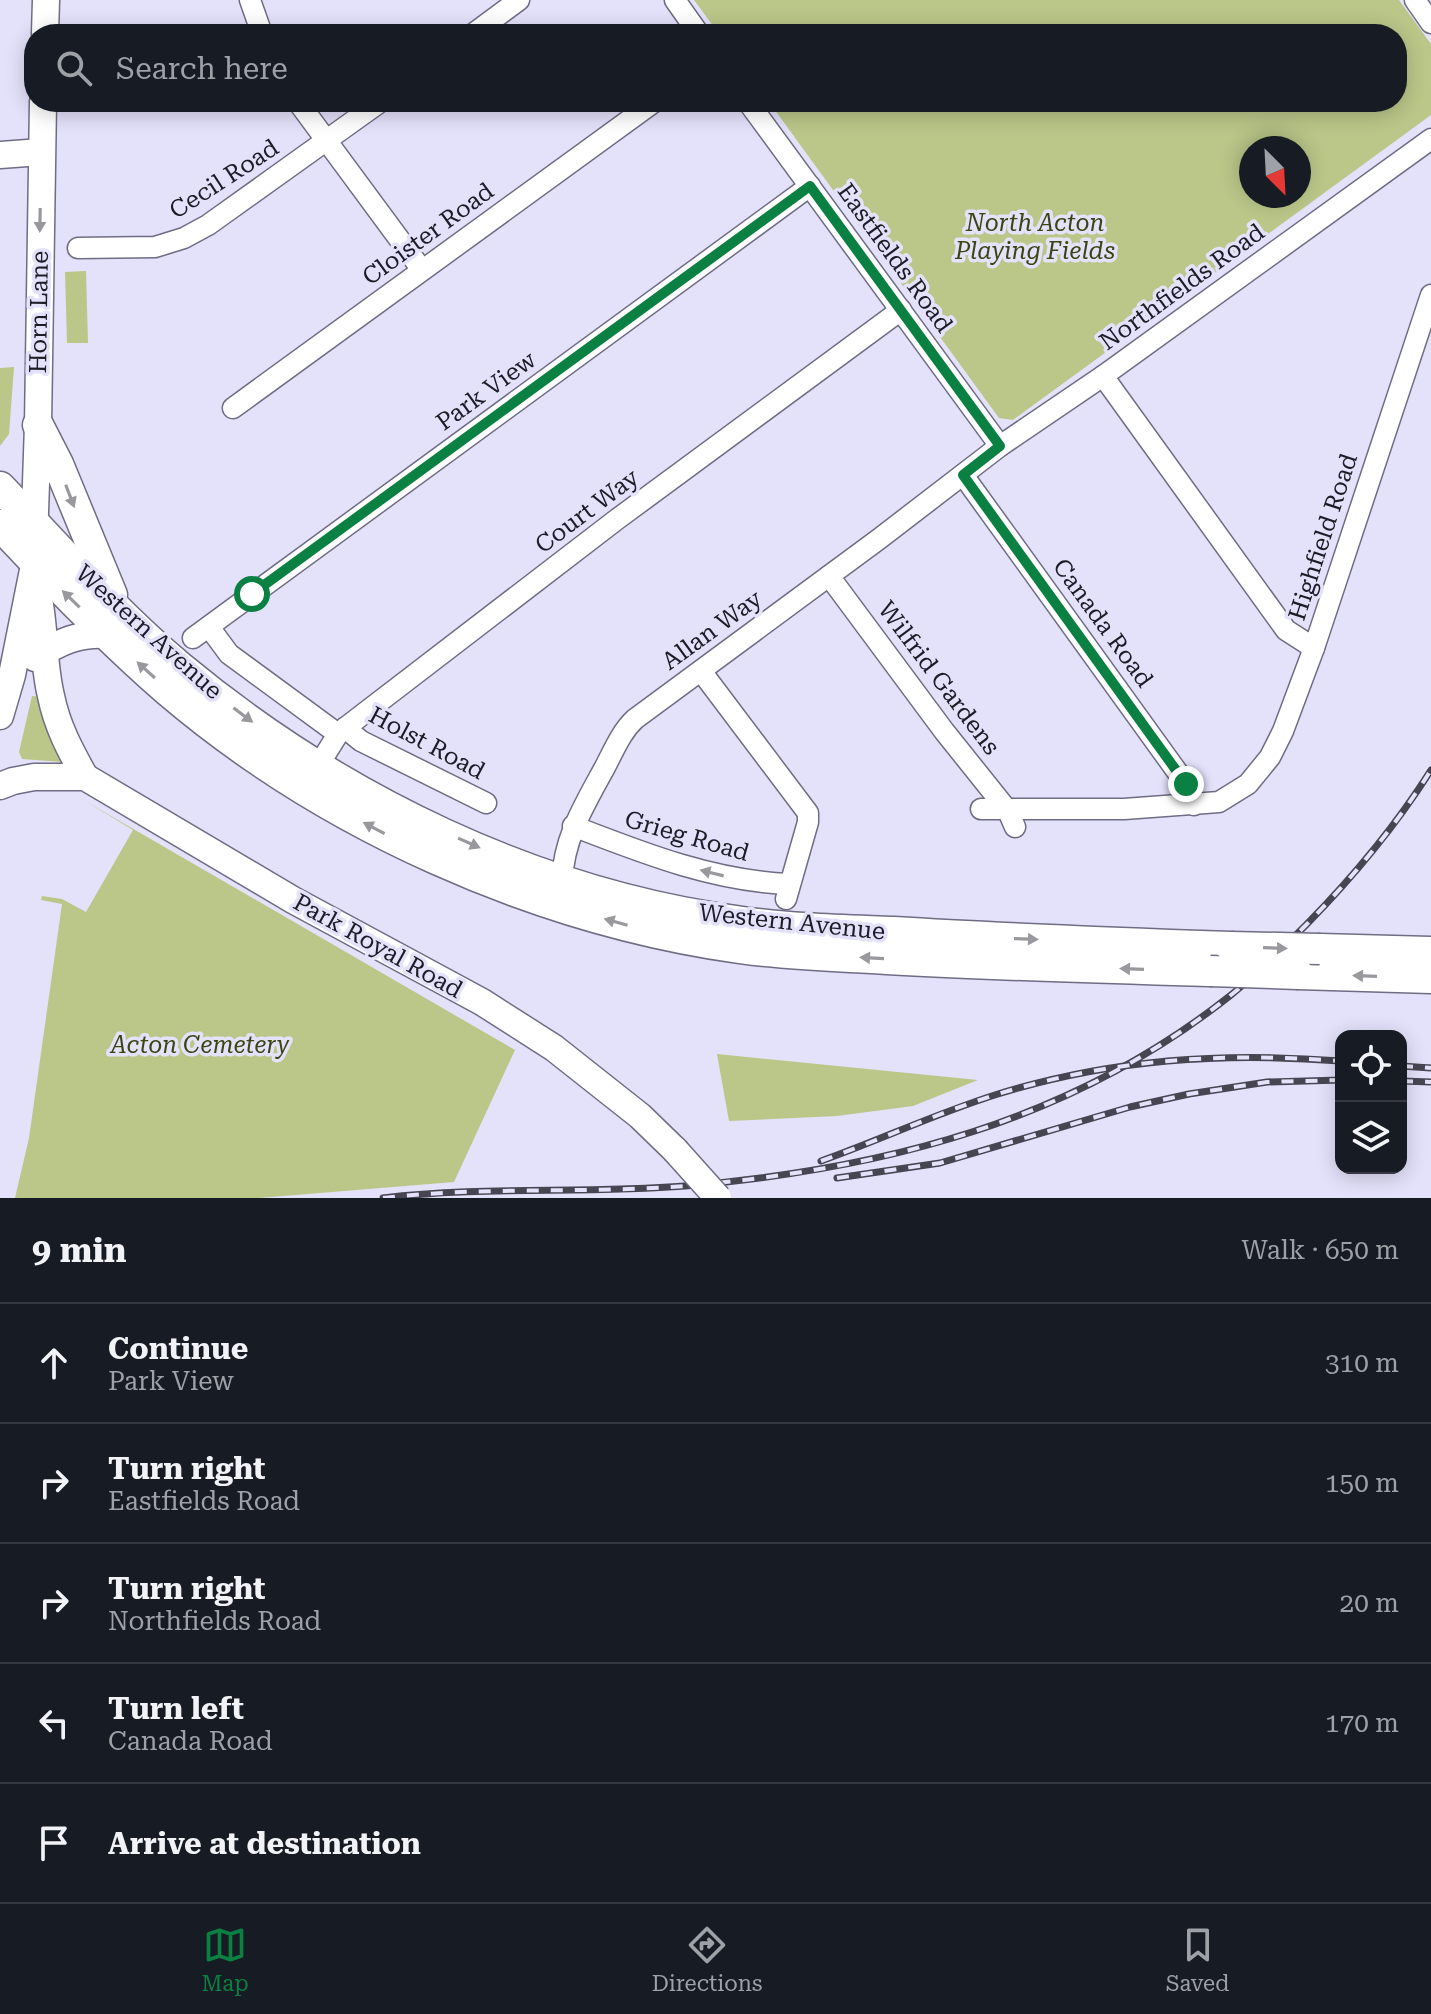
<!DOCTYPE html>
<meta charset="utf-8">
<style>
:root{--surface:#171b24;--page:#20242c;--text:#f1f3f6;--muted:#9ea1a6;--line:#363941;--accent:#0b8043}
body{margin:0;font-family:"Roboto Serif",serif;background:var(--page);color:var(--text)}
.controls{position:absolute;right:24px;bottom:24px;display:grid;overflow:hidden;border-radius:16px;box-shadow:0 4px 20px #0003}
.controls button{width:72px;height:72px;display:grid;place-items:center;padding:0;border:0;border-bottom:2px solid var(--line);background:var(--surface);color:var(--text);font:40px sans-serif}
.compass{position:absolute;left:1239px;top:136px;width:72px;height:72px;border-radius:50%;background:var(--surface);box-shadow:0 4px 20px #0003;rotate:156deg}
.stop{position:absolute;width:24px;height:24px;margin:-18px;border:6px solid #0b8043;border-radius:50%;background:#fff}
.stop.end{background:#0b8043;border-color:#fff;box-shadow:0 2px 8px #0008}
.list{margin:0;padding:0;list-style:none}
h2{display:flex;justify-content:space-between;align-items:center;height:104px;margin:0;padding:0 32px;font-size:34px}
h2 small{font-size:26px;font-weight:400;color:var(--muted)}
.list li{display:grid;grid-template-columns:52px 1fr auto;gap:24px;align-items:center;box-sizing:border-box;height:120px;padding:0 32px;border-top:2px solid var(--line)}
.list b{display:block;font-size:30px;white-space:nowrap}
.list p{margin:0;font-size:26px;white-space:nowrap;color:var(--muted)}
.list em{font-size:26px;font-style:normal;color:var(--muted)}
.icon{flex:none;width:44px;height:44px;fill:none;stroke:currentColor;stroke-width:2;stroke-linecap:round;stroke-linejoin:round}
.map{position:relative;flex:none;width:1431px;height:1198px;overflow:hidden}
.search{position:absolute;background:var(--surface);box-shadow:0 4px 20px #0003;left:24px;right:24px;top:24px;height:88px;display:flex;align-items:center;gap:20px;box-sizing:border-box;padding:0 28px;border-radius:32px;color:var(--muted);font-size:30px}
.sheet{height:704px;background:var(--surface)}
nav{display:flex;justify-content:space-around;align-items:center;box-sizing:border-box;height:112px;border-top:2px solid var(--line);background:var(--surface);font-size:22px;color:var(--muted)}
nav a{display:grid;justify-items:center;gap:4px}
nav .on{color:var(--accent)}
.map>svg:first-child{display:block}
</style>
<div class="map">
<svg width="1431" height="1198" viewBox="0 0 1431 1198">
<rect width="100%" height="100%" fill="#e4e1fb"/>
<g fill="#bac789" fill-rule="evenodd">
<path d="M694,0H1399L1431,44V115L1013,420L999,418L769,102H1397V34H719ZM1251,148H1299V196H1251Z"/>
<polygon points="86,271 88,343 67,343 65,272"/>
<polygon points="14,367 9,434 0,446 0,368"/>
<polygon points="32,696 44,697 66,756 62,762 22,759 19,752"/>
<polygon points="85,801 515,1050 454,1182 259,1198 15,1198 29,1138 62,904 41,900 42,896 62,899 86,912 133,830"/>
<polygon points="717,1054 978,1080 913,1106 837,1116 729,1121"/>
</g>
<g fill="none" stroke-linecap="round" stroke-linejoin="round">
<g stroke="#6f6c83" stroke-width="23">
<g id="minor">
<polyline points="250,0 262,34"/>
<polyline points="675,0 699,34"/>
<polyline points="1415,0 1431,23"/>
<polyline points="473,34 519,0"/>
<polyline points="298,102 422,270"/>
<polyline points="748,102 1000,446"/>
<polyline points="78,248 155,247 184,238 208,225 380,102"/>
<polyline points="1103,376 1286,630 1314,648 1431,295"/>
<polyline points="233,408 654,102"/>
<polyline points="963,475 1186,784 1194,805"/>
<polyline points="829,576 944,731 1008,811 1015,827"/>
<polyline points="209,627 229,654 338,734"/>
<polyline points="193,638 810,186"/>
<polyline points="701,671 808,813 808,822 786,899"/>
<polyline points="345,728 361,741 486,803"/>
<polyline points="318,766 338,734 345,728 616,520 901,310"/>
<polyline points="981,809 1124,809 1219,802 1248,784 1270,757 1283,731 1314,648"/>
<path d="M573,826C643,853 713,881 789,884"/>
<path d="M562,880C564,837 585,804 605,767C614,750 621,732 635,719L879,539L1000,446L1103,376L1431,139"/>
</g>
</g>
<g stroke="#6f6c83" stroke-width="29">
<g id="major">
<polyline points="45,34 46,0"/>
<polyline points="0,155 41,152"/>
<path d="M36,585C46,622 42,660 51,696C57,726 70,750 85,777"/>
<path d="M35,658C60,641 79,633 109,635"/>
<polyline points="0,716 12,675 33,570 38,425 43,102"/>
<polyline points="0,786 13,781 34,777 85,777 293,900 482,1002 554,1048 640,1116 675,1150"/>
</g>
</g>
<g stroke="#6f6c83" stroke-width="33">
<g id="highway">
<polyline points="38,425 58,464 112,595"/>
<path d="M0,487C59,548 115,613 180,667C339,799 537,895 743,922C793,929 844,930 894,932C1006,939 1118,943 1231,947"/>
<path d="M0,525C53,582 108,639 168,691C325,825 535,919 739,948C788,955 837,956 887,959C994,965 1102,968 1210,971"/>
<polyline points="1320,949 1431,952"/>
<polyline points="1298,974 1431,978"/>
</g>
</g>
<use href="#minor" stroke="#fff" stroke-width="20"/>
<use href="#major" stroke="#fff" stroke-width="26"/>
<use href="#highway" stroke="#fff" stroke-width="30"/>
<g stroke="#474552" stroke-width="7">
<g id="rail">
<polyline points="1401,1066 1431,1068"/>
<polyline points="1401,1081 1431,1082"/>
<path d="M821,1161C880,1140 937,1113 998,1094C1112,1059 1222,1052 1341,1061"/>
<polyline points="837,1178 940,1163 1130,1107 1189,1094 1267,1082 1341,1080"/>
<path d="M383,1198C483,1186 585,1194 685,1186C884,1169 1071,1122 1231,995C1257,974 1282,949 1306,925C1353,877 1395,827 1431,770"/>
</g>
</g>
<use href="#rail" stroke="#e4e1fb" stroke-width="4" stroke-dasharray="12" stroke-linecap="butt"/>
<g stroke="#6f6c83" stroke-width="29" stroke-linecap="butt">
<polyline id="major-bridge" points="675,1150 718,1198"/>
</g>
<g stroke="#6f6c83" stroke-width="33" stroke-linecap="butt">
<g id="highway-bridge">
<polyline points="1231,947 1320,949"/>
<polyline points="1210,971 1298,974"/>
</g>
</g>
<use href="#major-bridge" stroke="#fff" stroke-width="26"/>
<use href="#highway-bridge" stroke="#fff" stroke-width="30"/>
</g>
<defs><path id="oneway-solid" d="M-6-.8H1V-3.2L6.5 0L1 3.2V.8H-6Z" transform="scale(2)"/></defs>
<g fill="#99989d">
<use href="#oneway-solid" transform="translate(40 220) rotate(91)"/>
<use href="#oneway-solid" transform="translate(70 496) rotate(69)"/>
<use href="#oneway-solid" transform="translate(71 599) rotate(-136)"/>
<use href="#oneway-solid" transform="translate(146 670) rotate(-138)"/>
<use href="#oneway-solid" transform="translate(243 715) rotate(37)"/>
<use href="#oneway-solid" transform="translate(374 828) rotate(-152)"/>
<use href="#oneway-solid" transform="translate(469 843) rotate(24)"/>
<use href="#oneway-solid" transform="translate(712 873) rotate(-166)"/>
<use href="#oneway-solid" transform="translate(616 922) rotate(-164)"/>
<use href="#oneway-solid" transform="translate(1026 939) rotate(2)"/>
<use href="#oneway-solid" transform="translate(1275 948) rotate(2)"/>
<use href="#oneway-solid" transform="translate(872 958) rotate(-177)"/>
<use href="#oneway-solid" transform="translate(1132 969) rotate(-178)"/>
<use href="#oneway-solid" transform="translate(1365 976) rotate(-178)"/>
</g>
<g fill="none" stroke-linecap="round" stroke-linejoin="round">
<polyline stroke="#0b8043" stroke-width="10" points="252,594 810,186 1000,446 963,475 1186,784"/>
</g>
<g text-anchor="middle" stroke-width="7" stroke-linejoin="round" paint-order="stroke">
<g font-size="24" fill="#1d1b25" stroke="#e4e1fb">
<text transform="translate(224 179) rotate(-33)" y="8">Cecil Road</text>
<text transform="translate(428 234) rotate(-36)" y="8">Cloister Road</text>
<text transform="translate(895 258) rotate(54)" y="8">Eastfields Road</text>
<text transform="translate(1182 287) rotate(-36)" y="8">Northfields Road</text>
<text transform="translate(39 312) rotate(-89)" y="8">Horn Lane</text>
<text transform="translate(486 391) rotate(-36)" y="8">Park View</text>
<text transform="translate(587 511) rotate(-37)" y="8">Court Way</text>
<text transform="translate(1323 537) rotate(-72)" y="8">Highfield Road</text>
<text transform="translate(1103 623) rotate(54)" y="8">Canada Road</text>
<text transform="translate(712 630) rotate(-36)" y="8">Allan Way</text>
<text transform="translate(149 632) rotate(42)" y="8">Western Avenue</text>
<text transform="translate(939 678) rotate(53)" y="8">Wilfrid Gardens</text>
<text transform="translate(427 743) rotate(28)" y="8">Holst Road</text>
<text transform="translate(687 836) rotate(16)" y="8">Grieg Road</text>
<text transform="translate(792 922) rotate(6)" y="8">Western Avenue</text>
<text transform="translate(378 946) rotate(29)" y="8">Park Royal Road</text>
</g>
<g font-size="24" font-style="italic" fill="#3c4412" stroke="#e4e1fb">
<text x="1035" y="231">North Acton<tspan x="1035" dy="28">Playing Fields</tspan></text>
<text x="200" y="1053">Acton Cemetery</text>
</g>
</g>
</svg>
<div class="controls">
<button><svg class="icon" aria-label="locate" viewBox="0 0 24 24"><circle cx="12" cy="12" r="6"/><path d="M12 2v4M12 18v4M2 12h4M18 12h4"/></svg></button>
<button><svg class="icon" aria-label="layers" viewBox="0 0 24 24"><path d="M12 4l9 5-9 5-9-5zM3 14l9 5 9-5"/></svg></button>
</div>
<svg class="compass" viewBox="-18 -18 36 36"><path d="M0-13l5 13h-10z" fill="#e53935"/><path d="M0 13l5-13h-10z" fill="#9ea1a6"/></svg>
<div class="stop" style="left:252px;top:594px"></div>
<div class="stop end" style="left:1186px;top:784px"></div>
<div class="search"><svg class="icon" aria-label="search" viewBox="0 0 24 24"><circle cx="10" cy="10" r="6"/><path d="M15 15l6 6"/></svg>Search here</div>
</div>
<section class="sheet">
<h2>9 min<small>Walk · 650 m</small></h2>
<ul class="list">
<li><svg class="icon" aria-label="ahead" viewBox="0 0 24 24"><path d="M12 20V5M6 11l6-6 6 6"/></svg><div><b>Continue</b><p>Park View</p></div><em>310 m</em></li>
<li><svg class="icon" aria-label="right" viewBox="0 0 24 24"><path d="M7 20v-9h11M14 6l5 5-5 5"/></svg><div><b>Turn right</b><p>Eastfields Road</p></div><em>150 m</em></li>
<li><svg class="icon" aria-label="right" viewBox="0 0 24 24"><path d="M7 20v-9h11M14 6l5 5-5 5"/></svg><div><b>Turn right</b><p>Northfields Road</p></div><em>20 m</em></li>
<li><svg class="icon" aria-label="left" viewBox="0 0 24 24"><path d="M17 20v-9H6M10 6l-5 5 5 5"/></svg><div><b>Turn left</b><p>Canada Road</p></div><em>170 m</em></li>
<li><svg class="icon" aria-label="arrive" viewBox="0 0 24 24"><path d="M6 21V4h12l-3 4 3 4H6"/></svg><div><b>Arrive at destination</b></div></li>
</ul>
</section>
<nav>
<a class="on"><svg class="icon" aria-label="map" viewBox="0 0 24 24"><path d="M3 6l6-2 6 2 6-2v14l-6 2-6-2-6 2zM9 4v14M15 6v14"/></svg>Map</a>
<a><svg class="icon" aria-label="directions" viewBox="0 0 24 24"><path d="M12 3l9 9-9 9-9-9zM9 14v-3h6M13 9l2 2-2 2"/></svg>Directions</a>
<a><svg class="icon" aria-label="saved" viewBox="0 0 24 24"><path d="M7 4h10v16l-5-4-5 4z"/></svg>Saved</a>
</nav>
